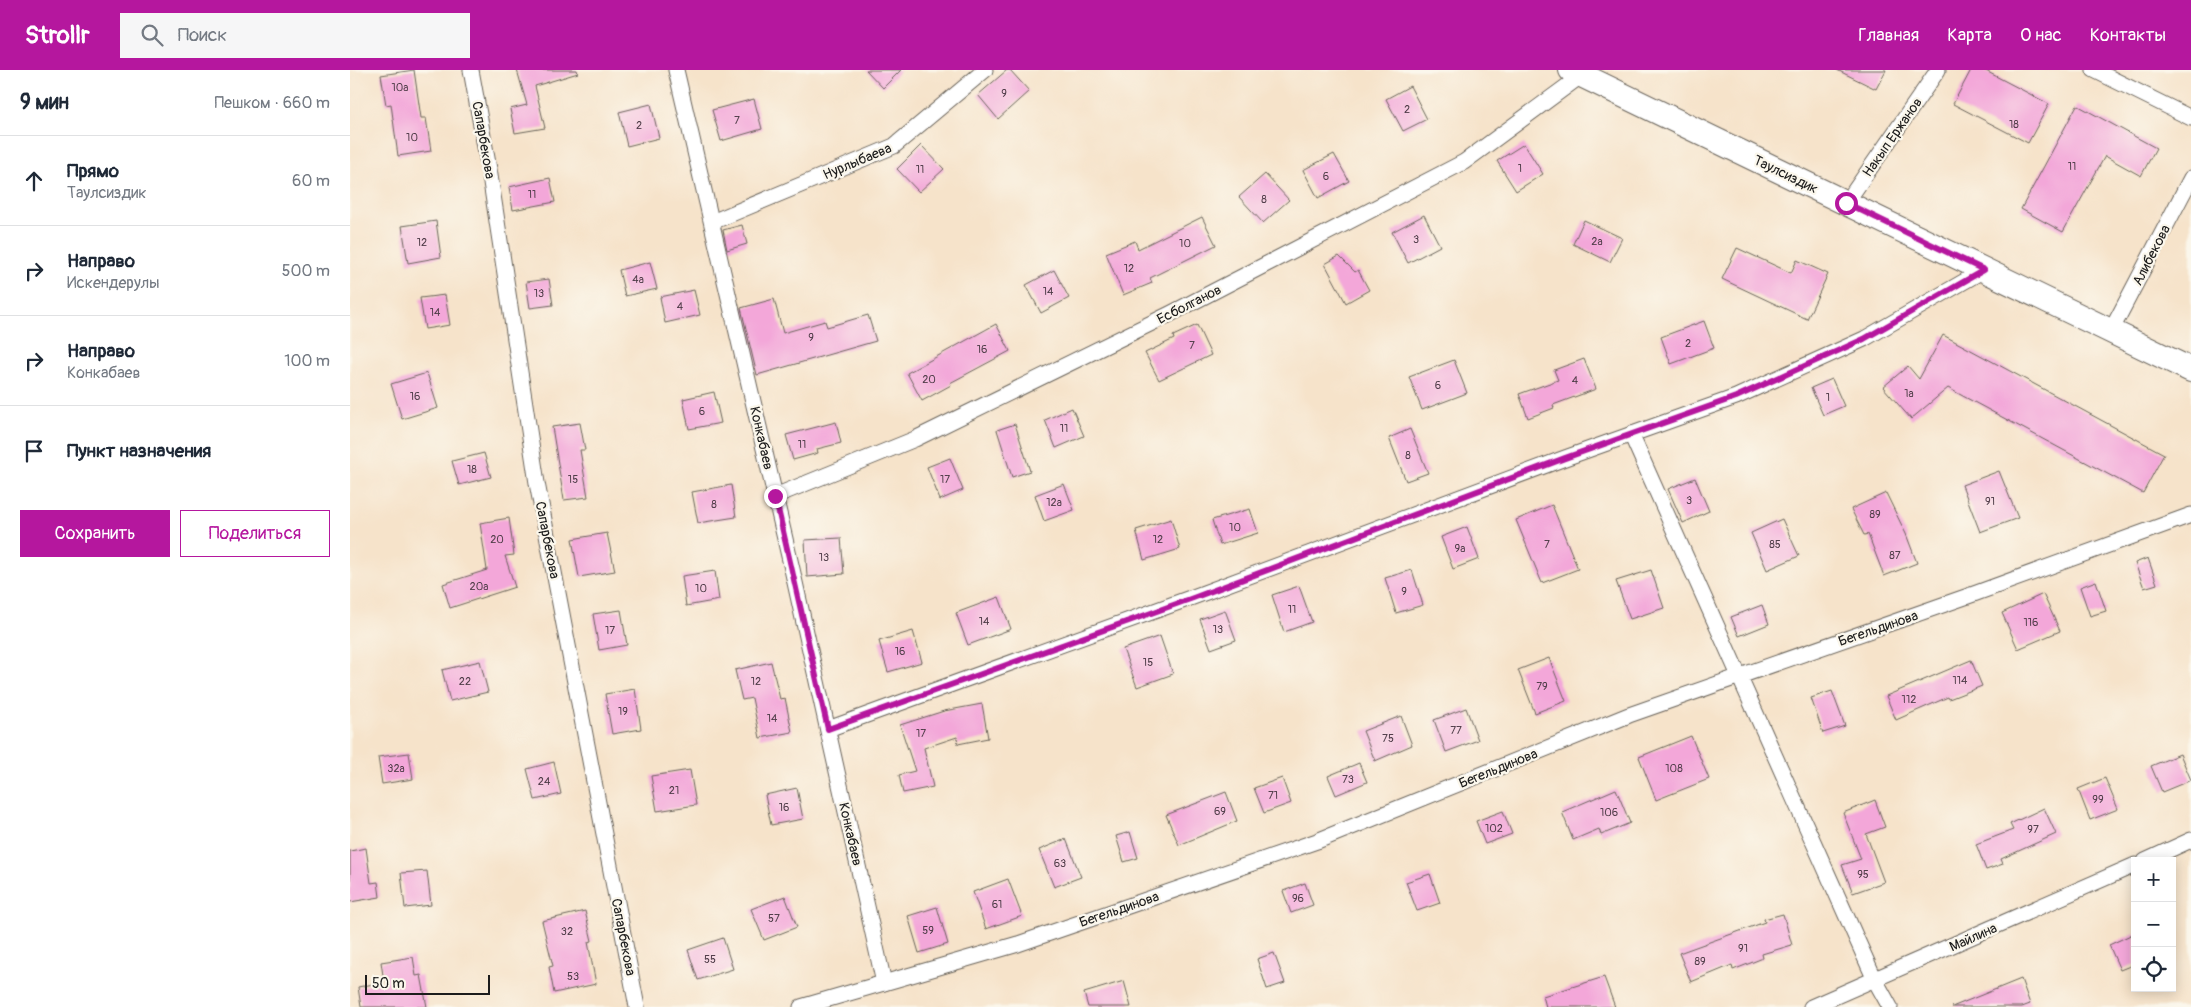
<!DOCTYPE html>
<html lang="ru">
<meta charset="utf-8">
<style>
:root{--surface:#fff;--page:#f6f6f7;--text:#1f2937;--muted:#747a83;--line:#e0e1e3;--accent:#b5179e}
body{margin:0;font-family:Pangolin,sans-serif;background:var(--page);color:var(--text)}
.controls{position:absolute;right:15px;bottom:15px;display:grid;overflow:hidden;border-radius:0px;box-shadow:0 2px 12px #0003}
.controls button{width:45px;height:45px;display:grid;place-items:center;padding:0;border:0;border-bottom:1px solid var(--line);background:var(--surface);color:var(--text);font:25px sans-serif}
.scale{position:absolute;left:15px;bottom:12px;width:125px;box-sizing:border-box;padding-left:5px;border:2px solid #1c1c1c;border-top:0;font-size:14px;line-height:18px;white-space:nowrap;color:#1c1c1c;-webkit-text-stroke:4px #fbf7ec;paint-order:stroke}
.stop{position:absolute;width:15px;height:15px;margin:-11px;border:4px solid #b5179e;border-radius:50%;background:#fff}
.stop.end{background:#b5179e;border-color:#fff;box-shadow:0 1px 5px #0008}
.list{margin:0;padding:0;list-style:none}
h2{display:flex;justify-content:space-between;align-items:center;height:65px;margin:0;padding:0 20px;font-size:21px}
h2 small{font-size:16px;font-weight:400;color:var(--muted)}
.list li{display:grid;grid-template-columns:32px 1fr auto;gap:15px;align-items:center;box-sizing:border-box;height:90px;padding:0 20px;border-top:1px solid var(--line)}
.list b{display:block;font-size:19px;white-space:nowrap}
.list p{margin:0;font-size:16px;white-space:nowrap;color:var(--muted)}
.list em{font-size:16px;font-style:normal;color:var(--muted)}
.actions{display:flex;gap:10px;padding:15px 20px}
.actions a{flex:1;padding:11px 0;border:1px solid var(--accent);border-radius:0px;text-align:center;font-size:18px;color:var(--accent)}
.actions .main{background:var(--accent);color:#fff}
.icon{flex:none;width:28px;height:28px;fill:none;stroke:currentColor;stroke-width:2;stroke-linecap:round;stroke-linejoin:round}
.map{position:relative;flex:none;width:1841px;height:937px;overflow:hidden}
header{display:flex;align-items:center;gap:30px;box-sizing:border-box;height:70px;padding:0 25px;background:var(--accent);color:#fff}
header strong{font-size:24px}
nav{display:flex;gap:28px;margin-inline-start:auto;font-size:18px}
.search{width:350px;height:45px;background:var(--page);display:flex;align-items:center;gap:12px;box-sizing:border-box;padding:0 18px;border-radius:0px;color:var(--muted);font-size:19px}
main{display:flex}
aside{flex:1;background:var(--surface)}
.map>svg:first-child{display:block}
</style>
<header>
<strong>Strollr</strong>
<div class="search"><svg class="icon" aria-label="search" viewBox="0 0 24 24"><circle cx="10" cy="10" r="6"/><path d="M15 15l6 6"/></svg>Поиск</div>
<nav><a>Главная</a><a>Карта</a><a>О нас</a><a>Контакты</a></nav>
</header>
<main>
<aside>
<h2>9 мин<small>Пешком · 660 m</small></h2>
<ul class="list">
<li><svg class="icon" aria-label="ahead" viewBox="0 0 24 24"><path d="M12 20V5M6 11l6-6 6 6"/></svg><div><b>Прямо</b><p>Таулсиздик</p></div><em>60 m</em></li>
<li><svg class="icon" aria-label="right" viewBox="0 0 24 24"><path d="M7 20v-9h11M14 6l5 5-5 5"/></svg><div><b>Направо</b><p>Искендерулы</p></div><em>500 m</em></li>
<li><svg class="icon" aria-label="right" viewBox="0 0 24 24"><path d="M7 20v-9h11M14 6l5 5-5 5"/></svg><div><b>Направо</b><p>Конкабаев</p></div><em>100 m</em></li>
<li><svg class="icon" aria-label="arrive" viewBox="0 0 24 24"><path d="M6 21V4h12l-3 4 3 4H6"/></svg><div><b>Пункт назначения</b></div></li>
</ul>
<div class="actions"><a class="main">Сохранить</a><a>Поделиться</a></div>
</aside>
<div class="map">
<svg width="1841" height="937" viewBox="0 0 1841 937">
<rect width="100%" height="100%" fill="#fbf7ec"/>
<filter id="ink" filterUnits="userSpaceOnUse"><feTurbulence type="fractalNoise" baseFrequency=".02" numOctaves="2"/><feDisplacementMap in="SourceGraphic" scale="10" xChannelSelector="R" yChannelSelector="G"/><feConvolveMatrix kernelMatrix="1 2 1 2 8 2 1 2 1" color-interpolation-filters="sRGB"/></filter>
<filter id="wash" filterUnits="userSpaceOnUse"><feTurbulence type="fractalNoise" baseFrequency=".0096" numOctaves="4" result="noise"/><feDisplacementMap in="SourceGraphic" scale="20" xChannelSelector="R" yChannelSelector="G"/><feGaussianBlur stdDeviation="1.12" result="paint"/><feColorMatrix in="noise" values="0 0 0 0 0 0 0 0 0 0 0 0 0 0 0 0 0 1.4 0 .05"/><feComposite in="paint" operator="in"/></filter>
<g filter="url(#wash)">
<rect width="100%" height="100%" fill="#f6e3ca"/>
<g id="blocks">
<g fill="#f3a7d9">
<polygon points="64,0 71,48 76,48 81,81 48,86 41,34 36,35 31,5"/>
<polygon points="167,0 227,0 228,3 185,16 195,58 165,63 160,39 177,35"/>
<polygon points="516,0 551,0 533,18"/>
<polygon points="657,0 660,0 679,21 648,49 628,25"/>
<polygon points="1487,0 1536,0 1526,19"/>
<polygon points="1621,0 1634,0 1699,34 1678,73 1603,34"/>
<polygon points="1060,16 1077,49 1053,61 1036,29"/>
<polygon points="404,29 412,59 371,71 362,40"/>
<polygon points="301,34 309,68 277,76 269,42"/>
<polygon points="1727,35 1806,78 1791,106 1755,86 1713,162 1671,139"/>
<polygon points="1174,74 1193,104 1166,121 1147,91"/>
<polygon points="571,75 594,99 569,122 547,99"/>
<polygon points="984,84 999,111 968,128 953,100"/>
<polygon points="915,104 939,130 913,153 889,127"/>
<polygon points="200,108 205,132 163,140 159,117"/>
<polygon points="1074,145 1090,176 1058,193 1042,162"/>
<polygon points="852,147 866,175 800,208 802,213 773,225 756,183 785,171 788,179"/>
<polygon points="1234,150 1272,168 1260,192 1223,174"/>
<polygon points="86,151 91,187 58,193 52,156"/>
<polygon points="392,155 397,174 377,180 373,160"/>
<polygon points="1387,178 1441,203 1447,190 1478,204 1457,249 1372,209"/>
<polygon points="989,186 1005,202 1008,200 1019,220 996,233 975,194"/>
<polygon points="300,192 307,219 275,226 269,200"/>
<polygon points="704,200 719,228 691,243 676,215"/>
<polygon points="199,209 203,235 180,238 176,212"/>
<polygon points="344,220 350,245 315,253 310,227"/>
<polygon points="95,225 100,255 75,259 70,228"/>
<polygon points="424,229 433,263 475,251 477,257 518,245 526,271 407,305 391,238"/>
<polygon points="1354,251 1364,278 1321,294 1311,267"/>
<polygon points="646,254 660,281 600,313 601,315 572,331 557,303"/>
<polygon points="847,255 861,285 809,310 795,283 824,269 823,266"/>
<polygon points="1593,265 1814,384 1793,423 1598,318 1561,349 1533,317 1558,296 1569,309"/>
<polygon points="1234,289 1246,319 1203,335 1204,338 1178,348 1169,324 1208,310 1204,300"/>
<polygon points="1104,290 1117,323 1072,340 1059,307"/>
<polygon points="77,303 88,338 52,349 41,314"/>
<polygon points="1482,309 1494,336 1473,345 1461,318"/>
<polygon points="364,322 371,353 339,359 333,329"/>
<polygon points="722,338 734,366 706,378 695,350"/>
<polygon points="486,352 491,373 467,379 468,383 443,390 436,365"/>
<polygon points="230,353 235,380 230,380 238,427 214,430 202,357"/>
<polygon points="665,354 680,401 662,407 647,360"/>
<polygon points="1060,359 1078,403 1056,411 1039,368"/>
<polygon points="134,383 141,407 109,415 102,391"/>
<polygon points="600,388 613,420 590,430 577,397"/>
<polygon points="1649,401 1668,448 1630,462 1612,415"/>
<polygon points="1345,408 1359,441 1333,453 1318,419"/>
<polygon points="714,414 724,440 694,451 685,425"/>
<polygon points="381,415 386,447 348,453 342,422"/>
<polygon points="1536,423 1556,464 1567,493 1534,506 1518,464 1514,465 1501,439"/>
<polygon points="1202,435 1228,499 1192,513 1166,450"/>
<polygon points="900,439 908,463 870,475 862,450"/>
<polygon points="159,448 164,485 155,486 165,517 100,538 93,514 137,500 130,453"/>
<polygon points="821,449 830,479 794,490 786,460"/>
<polygon points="1432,449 1449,486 1417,500 1401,463"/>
<polygon points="1117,457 1129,489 1103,499 1091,467"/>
<polygon points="257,463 265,501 229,507 222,469"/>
<polygon points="491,468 494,504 457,507 455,470"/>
<polygon points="1798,488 1807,514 1794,518 1785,493"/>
<polygon points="1062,500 1073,535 1046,543 1035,508"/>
<polygon points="1301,500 1314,538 1280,549 1266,511"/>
<polygon points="365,501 369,530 336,536 332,506"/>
<polygon points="1746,511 1756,541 1740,546 1730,517"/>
<polygon points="949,516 962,552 934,562 922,525"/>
<polygon points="1693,524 1710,561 1668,579 1652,543"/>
<polygon points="649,527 661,559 618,575 606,543"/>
<polygon points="1412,535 1419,554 1389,566 1381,547"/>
<polygon points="271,540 277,575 249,580 243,544"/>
<polygon points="875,540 886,570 861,579 850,549"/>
<polygon points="563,561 572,592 538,602 529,571"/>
<polygon points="810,566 823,604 787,617 773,579"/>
<polygon points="1199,588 1216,631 1185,643 1168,600"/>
<polygon points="1621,590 1632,616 1599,629 1598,627 1546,650 1536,626"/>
<polygon points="130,591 138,622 100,631 92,600"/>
<polygon points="421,592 430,629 435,628 442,662 410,668 402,628 392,630 385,600"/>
<polygon points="285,619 291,659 262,664 255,624"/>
<polygon points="1482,621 1495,656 1473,663 1461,628"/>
<polygon points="632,634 638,668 608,674 607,667 574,678 583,717 553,723 549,705 565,701 550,655 594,641"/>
<polygon points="1116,638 1128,670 1096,682 1084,650"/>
<polygon points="1051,646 1062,675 1025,691 1013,661"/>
<polygon points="1341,666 1359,709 1306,730 1289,687"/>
<polygon points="59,683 63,709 32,714 28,687"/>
<polygon points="1830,684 1841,710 1812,722 1801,696"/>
<polygon points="204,692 211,724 185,730 177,699"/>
<polygon points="1009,693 1017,712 986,725 978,706"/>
<polygon points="340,700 346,735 307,741 301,706"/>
<polygon points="932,708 941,733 914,743 904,718"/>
<polygon points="1755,708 1768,739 1740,750 1728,719"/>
<polygon points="447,718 453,749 421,755 415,725"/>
<polygon points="1266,719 1280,753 1251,765 1249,759 1223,770 1212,742"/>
<polygon points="876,722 887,751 829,775 816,745"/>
<polygon points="1525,730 1535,757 1516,764 1534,812 1503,823 1492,795 1511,789 1493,743"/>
<polygon points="1694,738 1706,764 1651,789 1653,794 1636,800 1626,774 1663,760 1660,754"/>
<polygon points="1153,741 1162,764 1135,774 1126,751"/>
<polygon points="780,762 788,788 774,792 766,766"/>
<polygon points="716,769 731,807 704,817 689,780"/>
<polygon points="16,778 21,813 28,812 30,827 0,832 0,781"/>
<polygon points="77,801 81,835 55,838 51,803"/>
<polygon points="1080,804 1090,833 1067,841 1056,812"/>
<polygon points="658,809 672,846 636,859 623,822"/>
<polygon points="955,813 963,835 941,843 933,821"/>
<polygon points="435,826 447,857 414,870 401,839"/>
<polygon points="587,837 598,874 569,883 558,846"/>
<polygon points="235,841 242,871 238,872 246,914 204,923 199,897 203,896 192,851"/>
<polygon points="1433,844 1442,875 1412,884 1413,888 1383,900 1382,895 1341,912 1329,883 1415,852 1414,849"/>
<polygon points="1785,863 1785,894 1770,900 1759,875"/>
<polygon points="373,868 383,899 348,910 338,880"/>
<polygon points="924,883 935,913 917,919 907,889"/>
<polygon points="63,887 66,906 71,905 77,937 11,937 8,917 34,912 31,892"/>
<polygon points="1254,907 1265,937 1196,937 1193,926"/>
<polygon points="1671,909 1680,934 1672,937 1602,937"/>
<polygon points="774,911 781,937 738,937 734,923"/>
</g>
</g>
</g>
<g filter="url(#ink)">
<use href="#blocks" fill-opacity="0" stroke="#686259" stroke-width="1"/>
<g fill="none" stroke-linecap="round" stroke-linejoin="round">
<g stroke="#686259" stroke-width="17">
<g id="street">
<polyline points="121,0 139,99 187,413 287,937"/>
<polyline points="326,0 442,499 534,913"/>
<polyline points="1744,0 1841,48"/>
<polyline points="1496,133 1588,0"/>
<polyline points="362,152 544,76 635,0"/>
<polyline points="1761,261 1841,108"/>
<polyline points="1281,364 1525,910 1540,937"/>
<polyline points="425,426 565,369 820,244 1114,92 1232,5 1235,0"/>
<polyline points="478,659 843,527 1215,388 1386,327 1514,269 1634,200"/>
<polyline points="1795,791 1841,770"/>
<polyline points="451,937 668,874 967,771 1279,645 1621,525 1841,445"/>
<polyline points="1461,937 1785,795"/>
</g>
</g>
<g stroke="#686259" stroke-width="26">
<polyline id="primary" points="1221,0 1841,300"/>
</g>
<use href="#street" stroke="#fff" stroke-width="15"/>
<use href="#primary" stroke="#fff" stroke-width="24"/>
</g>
</g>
<g fill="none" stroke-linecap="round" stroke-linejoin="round" filter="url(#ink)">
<polyline stroke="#b5179e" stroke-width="6" points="425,426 478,659 843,528 1215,388 1386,327 1514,269 1634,200 1496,133"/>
</g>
<g text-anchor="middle" stroke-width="4.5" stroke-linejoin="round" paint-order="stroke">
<g font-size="11" fill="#523f4b">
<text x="50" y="21">10а</text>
<text x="654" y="27">9</text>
<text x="1057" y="43">2</text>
<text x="387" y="54">7</text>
<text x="1664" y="58">18</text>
<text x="289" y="59">2</text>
<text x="62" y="71">10</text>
<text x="1722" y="100">11</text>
<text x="1170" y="102">1</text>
<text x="570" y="103">11</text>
<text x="976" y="110">6</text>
<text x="182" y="128">11</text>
<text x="914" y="133">8</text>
<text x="1066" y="173">3</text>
<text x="1247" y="175">2а</text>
<text x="72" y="176">12</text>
<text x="835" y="177">10</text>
<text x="779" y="202">12</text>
<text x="288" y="213">4а</text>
<text x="698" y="225">14</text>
<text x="189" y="227">13</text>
<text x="330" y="240">4</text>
<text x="85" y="246">14</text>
<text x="461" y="271">9</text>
<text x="1338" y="277">2</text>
<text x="842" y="279">7</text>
<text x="632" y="283">16</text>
<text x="579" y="313">20</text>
<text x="1225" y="314">4</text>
<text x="1088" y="319">6</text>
<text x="1559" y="327">1а</text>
<text x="65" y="330">16</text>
<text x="1478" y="331">1</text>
<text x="352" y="345">6</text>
<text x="714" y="362">11</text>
<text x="452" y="378">11</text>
<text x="1058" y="389">8</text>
<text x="122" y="403">18</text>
<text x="223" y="413">15</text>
<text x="595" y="413">17</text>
<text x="1339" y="434">3</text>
<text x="1640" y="435">91</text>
<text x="704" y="436">12а</text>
<text x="364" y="438">8</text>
<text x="1525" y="448">89</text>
<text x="885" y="461">10</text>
<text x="147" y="473">20</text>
<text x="808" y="473">12</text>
<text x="1197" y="478">7</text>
<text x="1425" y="478">85</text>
<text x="1110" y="482">9а</text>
<text x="1545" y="489">87</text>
<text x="474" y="491">13</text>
<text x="129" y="520">20а</text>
<text x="351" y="522">10</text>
<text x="1054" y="525">9</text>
<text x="942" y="543">11</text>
<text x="634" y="555">14</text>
<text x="1681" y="556">116</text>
<text x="868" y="563">13</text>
<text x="260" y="564">17</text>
<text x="550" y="585">16</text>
<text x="798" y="596">15</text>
<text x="1610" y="614">114</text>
<text x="115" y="615">22</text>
<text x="406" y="615">12</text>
<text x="1192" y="620">79</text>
<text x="1559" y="633">112</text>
<text x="273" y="645">19</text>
<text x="422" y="652">14</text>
<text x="1106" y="664">77</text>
<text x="571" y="667">17</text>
<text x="1038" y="672">75</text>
<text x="46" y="702">32а</text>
<text x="1324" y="702">108</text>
<text x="998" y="713">73</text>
<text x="194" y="715">24</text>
<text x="324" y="724">21</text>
<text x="923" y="729">71</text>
<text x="1748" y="733">99</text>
<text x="434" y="741">16</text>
<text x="870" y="745">69</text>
<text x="1259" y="746">106</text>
<text x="1144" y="762">102</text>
<text x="1683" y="763">97</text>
<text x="710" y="797">63</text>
<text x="1513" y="808">95</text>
<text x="948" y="832">96</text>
<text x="647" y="838">61</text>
<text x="424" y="852">57</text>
<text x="578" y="864">59</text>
<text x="217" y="865">32</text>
<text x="1393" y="882">91</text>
<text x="360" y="893">55</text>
<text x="1350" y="895">89</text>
<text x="223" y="910">53</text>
</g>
<g font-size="14" fill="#1c1c1c" stroke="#fbf7ec">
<text transform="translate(1542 67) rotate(-55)" y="5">Накып Ержанов</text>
<text transform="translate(134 70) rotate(80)" y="5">Сапарбекова</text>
<text transform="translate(507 91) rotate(-23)" y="5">Нурлыбаева</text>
<text transform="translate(1436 104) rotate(26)" y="5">Таулсиздик</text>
<text transform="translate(1801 185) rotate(-63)" y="5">Алибекова</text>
<text transform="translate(839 234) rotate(-27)" y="5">Есболганов</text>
<text transform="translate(412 368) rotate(77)" y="5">Конкабаев</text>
<text transform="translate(198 470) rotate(79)" y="5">Сапарбекова</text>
<text transform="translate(1528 558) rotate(-19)" y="5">Бегельдинова</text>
<text transform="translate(1148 698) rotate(-22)" y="5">Бегельдинова</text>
<text transform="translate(501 764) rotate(77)" y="5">Конкабаев</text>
<text transform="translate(769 839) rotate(-19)" y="5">Бегельдинова</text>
<text transform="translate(274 867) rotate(79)" y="5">Сапарбекова</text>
<text transform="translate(1623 867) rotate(-24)" y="5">Майлина</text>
</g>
</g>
</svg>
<div class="controls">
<button>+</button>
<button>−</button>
<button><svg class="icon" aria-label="locate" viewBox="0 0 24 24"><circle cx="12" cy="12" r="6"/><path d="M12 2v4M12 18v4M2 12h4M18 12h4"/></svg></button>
</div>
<div class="scale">50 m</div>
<div class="stop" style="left:1496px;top:133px"></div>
<div class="stop end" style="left:425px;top:426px"></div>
</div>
</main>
